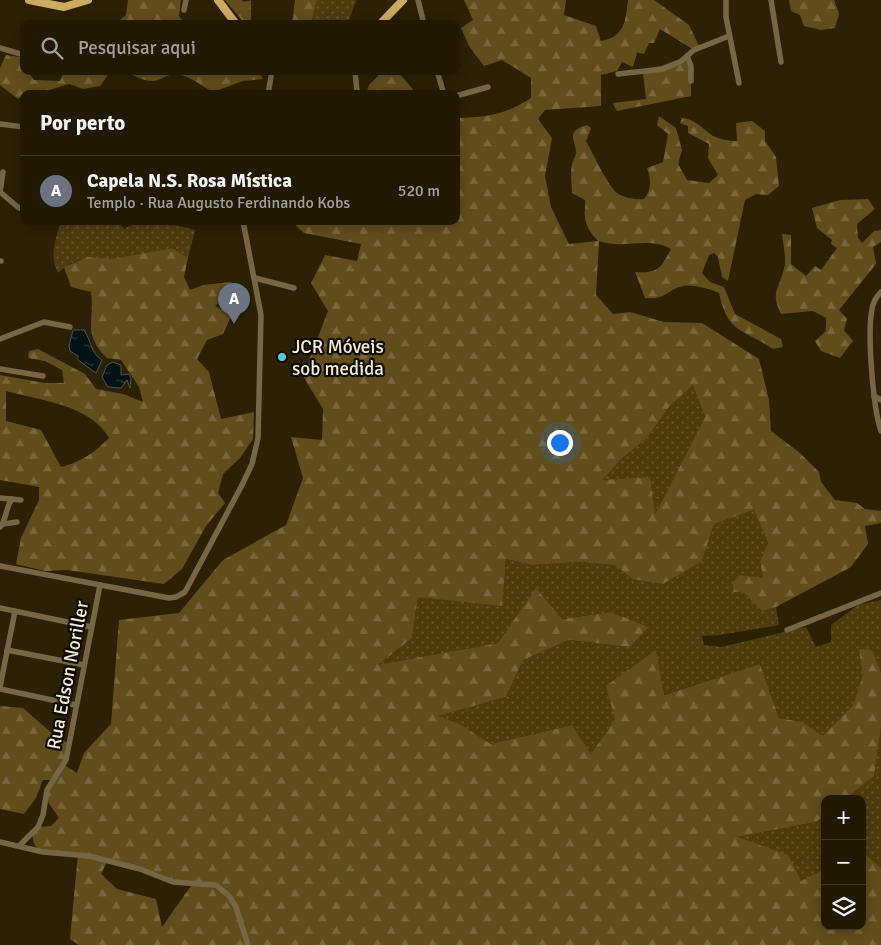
<!DOCTYPE html>
<html lang="pt">
<meta charset="utf-8">
<style>
:root{--surface:#211904;--page:#29220e;--text:#f1f3f6;--muted:#a2a09a;--line:#3e3826;--accent:#b45309}
body{margin:0;font-family:Signika,sans-serif;background:var(--page);color:var(--text)}
.controls{position:absolute;right:15px;bottom:15px;display:grid;overflow:hidden;border-radius:10px;box-shadow:0 2px 12px #0003}
.controls button{width:45px;height:45px;display:grid;place-items:center;padding:0;border:0;border-bottom:1px solid var(--line);background:var(--surface);color:var(--text);font:25px sans-serif}
.you{position:absolute;left:559px;top:442px;width:18px;height:18px;margin:-12px;border:4px solid #fff;border-radius:50%;background:#1a73e8;box-shadow:0 0 0 8px #1a73e833}
.badge{display:grid;place-items:center;width:32px;height:32px;border-radius:50%;background:var(--accent);color:#fff;font-size:16px;font-weight:700}
.pin{position:absolute;translate:-50% -41px;filter:drop-shadow(0 1px 2px #0008)}
.pin::after{content:'';position:absolute;top:26px;width:18px;height:15px;background:inherit;clip-path:polygon(0 0,100% 0,50% 100%)}
.list{margin:0;padding:0;list-style:none}
h2{display:flex;justify-content:space-between;align-items:center;height:65px;margin:0;padding:0 20px;font-size:21px}
h2 small{font-size:16px;font-weight:400;color:var(--muted)}
.list li{display:grid;grid-template-columns:32px 1fr auto;gap:15px;align-items:center;box-sizing:border-box;height:70px;padding:0 20px;border-top:1px solid var(--line)}
.list b{display:block;font-size:19px;white-space:nowrap}
.list p{margin:0;font-size:16px;white-space:nowrap;color:var(--muted)}
.list em{font-size:16px;font-style:normal;color:var(--muted)}
.icon{flex:none;width:28px;height:28px;fill:none;stroke:currentColor;stroke-width:2;stroke-linecap:round;stroke-linejoin:round}
.map{position:relative;flex:none;width:881px;height:945px;overflow:hidden}
.search{position:absolute;background:var(--surface);box-shadow:0 2px 12px #0003;left:20px;top:20px;width:440px;height:55px;display:flex;align-items:center;gap:12px;box-sizing:border-box;padding:0 18px;border-radius:10px;color:var(--muted);font-size:19px}
.panel{position:absolute;background:var(--surface);box-shadow:0 2px 12px #0003;left:20px;top:90px;width:440px;height:135px;border-radius:10px}
.map>svg:first-child{display:block}
</style>
<div class="map">
<svg width="881" height="945" viewBox="0 0 881 945">
<defs>
<pattern id="grass-dots" width="8" height="8" patternUnits="userSpaceOnUse" patternTransform="scale(1.25)"><rect width="8" height="8" fill="#4e3c0d"/><path d="M2 2h.1M6 6h.1" fill="none" stroke="#685830" stroke-width="1.8" stroke-linecap="round"/></pattern>
<pattern id="forest-firs" width="22" height="20" patternUnits="userSpaceOnUse" patternTransform="scale(1.25)"><rect width="22" height="20" fill="#614d1c"/><path d="M5 1l3.5 6h-7zM16 11l3.5 6h-7z" fill="#78673c"/></pattern>
<pattern id="water-ripples" width="26" height="14" patternUnits="userSpaceOnUse" patternTransform="scale(1.25)"><rect width="26" height="14" fill="#031315"/><path d="M2 4q2-2 4 0t4 0M15 11q2-2 4 0t4 0" fill="none" stroke="#283636"/></pattern>
</defs>
<rect width="100%" height="100%" fill="#2c2105"/>
<g fill="url(#grass-dots)">
<polygon points="317,0 356,0 348,24 311,24"/>
<path d="M61,221H117L124,229C148,215 169,224 195,230L188,258L172,248C153,251 133,257 113,259C91,261 78,254 58,273C49,257 56,237 61,221Z"/>
<polygon points="693,384 705,417 655,516 603,480 619,461 647,438 669,407"/>
<polygon points="754,510 768,543 760,561 763,578 733,591 743,592 762,611 776,607 779,625 720,635 702,636 704,645 721,647 806,627 816,647 831,642 831,625 858,605 881,600 881,672 872,650 853,705 823,737 802,722 779,718 760,664 663,695 656,650 615,719 591,754 572,725 491,744 460,724 437,716 506,697 523,660 569,640 630,647 649,627 611,612 561,619 536,589 498,643 377,666 412,638 418,597 506,567 506,559 532,565 578,562 615,565 632,579 702,561 714,524"/>
<polygon points="881,728 881,868 862,851 862,799 845,799 874,776"/>
<polygon points="825,815 825,869 801,882 736,837 816,822"/>
</g>
<g fill="url(#forest-firs)" fill-rule="evenodd">
<polygon points="128,0 181,0 179,16 185,24 115,24 126,15"/>
<polygon points="225,0 241,0 244,2 251,0 251,24 245,24"/>
<polygon points="295,0 317,0 311,24 292,24"/>
<path d="M464,0H566L564,15L596,26L601,41C626,36 625,21 628,0H654L689,25L700,48L694,50L660,29L654,43H649L644,54L637,52L633,67L622,62L617,71L601,75V106L545,110L538,119L552,138L545,176L551,207L569,244L598,241C592,235 585,226 585,216C584,210 586,206 585,200L572,193C572,185 570,173 572,165C572,161 576,157 576,153C576,139 564,132 587,125L591,128L586,141C594,155 606,183 617,193C624,198 636,200 644,199C652,189 651,180 647,168L663,162L668,134L657,125L659,116L676,128L682,150L678,164L687,180L709,183L718,175L708,158L709,144L688,133V126L680,123L682,118C695,119 703,129 713,136C719,139 730,141 737,141L736,123L752,121L765,131V141L776,157L779,186L768,195L756,194L745,200L728,281L722,277L718,257L714,253L709,255L702,273L710,282L724,287L735,314L781,339L783,347L773,349C742,328 728,334 719,293C710,289 693,284 683,286C666,290 667,300 645,298L635,272C658,274 661,268 671,249C648,236 624,250 599,241L596,295L613,314L630,312L664,322L702,323L759,359L769,400L771,431L800,453L819,472L821,482L835,500L857,503L865,509L881,511V523L865,526L868,544L851,567L776,607L762,611L743,592H733V582L739,575L763,578L760,561L768,543L754,510L714,524L702,561L663,584L632,579L615,565L578,562L532,565L506,559L502,606L418,597L412,638L378,665L498,643L536,588L562,619L611,612L649,627L630,647L569,640L523,660L506,697L438,716L460,724L491,744L572,725L591,754L615,719L606,686L656,650L664,695L760,664L779,718L802,722L823,736L853,705L863,675L859,649L872,650L881,672V728L874,776L845,799H825V815L816,822L737,837L788,855L801,881L825,869V926H862V851L881,868V945H79L70,939L78,854L39,851L34,844L32,834L38,827L51,826L59,818L46,799L52,780H43L36,798L24,814L0,809V706L23,708L54,735L69,744L64,765L77,773L84,753L111,724L119,620L179,613L223,560L286,525L303,478L291,437L322,440L323,409L303,376L328,311L311,283L325,255L357,261L361,244L304,233L291,221H456V118C488,117 504,115 531,98V78L502,60L484,66L469,46L461,28L473,20ZM693,385L705,417L655,515L650,477L603,480L619,461L647,438L669,407ZM107,862L140,869L180,883H193L162,927L156,899L117,889L101,874Z"/>
<polygon points="789,0 834,0 839,14 835,28 821,30 804,26 800,15 791,11"/>
<polygon points="6,55 20,57 24,71 28,71 34,80 60,81 64,71 111,71 100,86 83,89 69,84 39,93 29,90 18,99 0,85 0,68"/>
<polygon points="687,56 691,69 691,96 617,111 613,103 646,99 643,73"/>
<path d="M121,71H258L263,79L243,81L213,92C201,86 184,71 170,75C165,76 160,80 155,81C141,82 133,73 121,71Z"/>
<polygon points="381,73 399,73 417,94 366,94 369,85"/>
<path d="M868,199L875,209L857,224L858,238L862,243L874,231L881,230V242L873,247L876,264L839,310L847,319L844,330L853,341L840,358L821,351L815,341L826,331V318L813,311L781,314C770,291 779,290 784,269C787,259 783,245 782,234L791,235V264L806,276L815,266L821,270L837,248L831,244L832,240L817,228L812,208L840,200Z"/>
<path d="M172,248L188,258L184,277L190,290L203,285L232,282L227,298L215,306L232,314L223,334L207,340L197,359L209,372L221,419L254,412L253,439L240,458L223,474L218,493L225,503L206,526L182,569L164,584L67,570L45,571L16,564L21,538L39,500V487L0,480V375L45,383H64L62,370L45,361L28,358L29,351L38,349L85,374L96,389L123,394L143,402L139,387L121,360L107,358C82,333 95,323 91,292L71,287L64,267L88,257L113,259ZM6,391C39,400 91,405 109,438C94,453 81,462 61,467L41,430L6,421Z"/>
</g>
<g fill="url(#water-ripples)" stroke="#4b5450">
<path d="M73,330H84C91,340 91,354 102,360L96,373L78,360V356L70,351L69,346Z"/>
<polygon points="113,362 121,365 121,375 129,374 131,379 130,388 127,380 121,388 108,387 102,377 107,365"/>
</g>
<g fill="none" stroke-linecap="round" stroke-linejoin="round">
<g stroke="#766744" stroke-width="5.5">
<polyline points="418,0 424,24"/>
<polyline points="726,0 726,17 739,83"/>
<polyline points="771,0 781,62"/>
<polyline points="184,10 186,0"/>
<polyline points="0,48 24,55"/>
<polyline points="687,56 691,66 691,81"/>
<polyline points="355,71 357,91"/>
<polyline points="437,71 444,94"/>
<polyline points="618,74 663,69 680,62 694,50 729,36"/>
<polyline points="268,94 272,71"/>
<polyline points="456,96 488,87"/>
<polyline points="0,124 24,127"/>
<polyline points="0,192 19,208"/>
<polyline points="0,192 3,172"/>
<polyline points="0,261 1,261"/>
<polyline points="255,278 294,288"/>
<path d="M881,292C876,297 873,302 872,309C867,333 873,408 881,431"/>
<polyline points="0,339 44,322 70,327"/>
<polyline points="0,369 43,376"/>
<polyline points="874,396 881,400"/>
<polyline points="0,498 21,500"/>
<polyline points="3,524 17,522"/>
<path d="M0,527C7,520 5,508 12,499"/>
<polyline points="0,566 169,598 176,597 185,592 241,487 252,464 258,438 261,315 243,221"/>
<polyline points="0,608 91,627"/>
<polyline points="787,630 881,593"/>
<polyline points="7,650 84,665"/>
<polyline points="0,687 15,611"/>
<polyline points="0,689 76,705"/>
<polyline points="0,842 43,852 89,856 140,869 173,882 216,885 229,896 236,907 248,945"/>
<polyline points="19,846 38,827 43,815 47,790 66,760 100,585"/>
</g>
<g stroke="#cbab60" stroke-width="8">
<polyline points="29,0 64,7 88,0"/>
<polyline points="218,0 236,24"/>
<polyline points="380,24 403,0"/>
</g>
</g>
<circle fill="#53cbda" stroke="#100b02" stroke-width="2" cx="282" cy="357" r="5"/>
<g text-anchor="middle" stroke-width="4.5" stroke-linejoin="round" paint-order="stroke">
<g font-size="19" fill="#f3ecdb" stroke="#100b02" text-anchor="start">
<text x="292" y="353">JCR Móveis<tspan x="292" dy="22">sob medida</tspan></text>
</g>
<g font-size="19" fill="#f3ecdb" stroke="#100b02">
<text transform="translate(67 675) rotate(-79)" y="7">Rua Edson Noriller</text>
</g>
</g>
</svg>
<div class="controls">
<button>+</button>
<button>−</button>
<button><svg class="icon" aria-label="layers" viewBox="0 0 24 24"><path d="M12 4l9 5-9 5-9-5zM3 14l9 5 9-5"/></svg></button>
</div>
<div class="you"></div>
<div class="pin badge" style="left:234px;top:324px;background:#6b7280">A</div>
<div class="search"><svg class="icon" aria-label="search" viewBox="0 0 24 24"><circle cx="10" cy="10" r="6"/><path d="M15 15l6 6"/></svg>Pesquisar aqui</div>
<section class="panel">
<h2>Por perto<small></small></h2>
<ul class="list">
<li><span class="badge" style="background:#6b7280">A</span><div><b>Capela N.S. Rosa Mística</b><p>Templo · Rua Augusto Ferdinando Kobs</p></div><em>520 m</em></li>
</ul>
</section>
</div>
